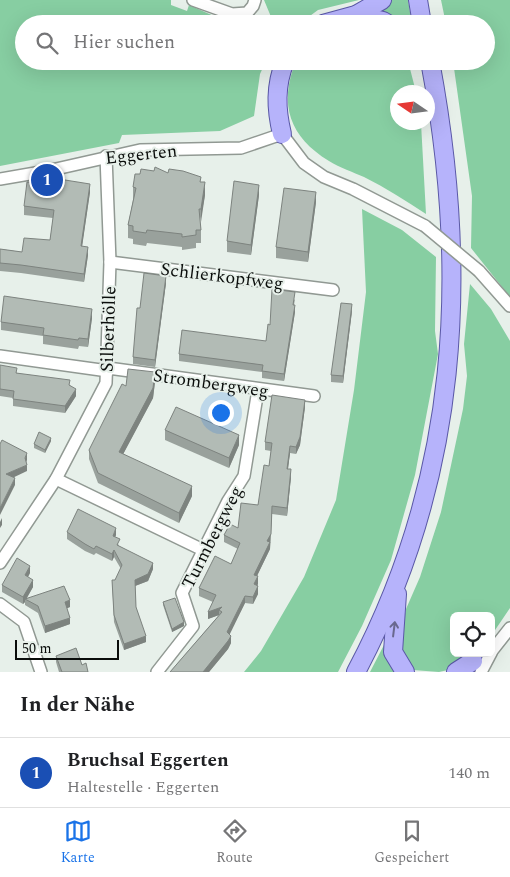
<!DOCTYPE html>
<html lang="de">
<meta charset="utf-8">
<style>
:root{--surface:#fff;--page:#f2f2f2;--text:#202124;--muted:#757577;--line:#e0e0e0;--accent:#1a73e8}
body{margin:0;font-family:Spectral,serif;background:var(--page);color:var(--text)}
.controls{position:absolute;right:15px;bottom:15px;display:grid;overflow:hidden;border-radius:8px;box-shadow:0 5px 20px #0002}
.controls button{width:45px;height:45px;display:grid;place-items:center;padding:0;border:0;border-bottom:1px solid var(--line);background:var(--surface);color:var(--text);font:25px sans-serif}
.compass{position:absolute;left:390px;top:85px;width:45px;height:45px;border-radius:50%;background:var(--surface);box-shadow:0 5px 20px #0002;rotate:283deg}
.scale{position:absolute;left:15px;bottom:12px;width:104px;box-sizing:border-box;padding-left:5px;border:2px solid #0a0d0b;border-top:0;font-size:14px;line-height:18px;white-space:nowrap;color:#0a0d0b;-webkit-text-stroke:4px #e7f0ea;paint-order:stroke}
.you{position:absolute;left:220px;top:412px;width:18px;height:18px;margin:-12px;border:4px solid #fff;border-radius:50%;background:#1a73e8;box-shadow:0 0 0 8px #1a73e833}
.badge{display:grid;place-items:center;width:32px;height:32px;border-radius:50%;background:var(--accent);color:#fff;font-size:16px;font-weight:700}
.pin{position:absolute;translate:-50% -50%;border:2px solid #fff;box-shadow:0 1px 5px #0006}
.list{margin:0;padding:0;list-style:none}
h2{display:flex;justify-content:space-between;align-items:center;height:65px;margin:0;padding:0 20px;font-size:21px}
h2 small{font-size:16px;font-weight:400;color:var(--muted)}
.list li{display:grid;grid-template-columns:32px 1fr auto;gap:15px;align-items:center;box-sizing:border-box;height:70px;padding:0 20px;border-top:1px solid var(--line)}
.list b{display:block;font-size:19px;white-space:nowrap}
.list p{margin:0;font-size:16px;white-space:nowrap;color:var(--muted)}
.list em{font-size:16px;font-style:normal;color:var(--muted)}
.icon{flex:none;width:28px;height:28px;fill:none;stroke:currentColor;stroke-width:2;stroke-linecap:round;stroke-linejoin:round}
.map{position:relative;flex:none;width:510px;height:672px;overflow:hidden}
.search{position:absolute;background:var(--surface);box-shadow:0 5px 20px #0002;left:15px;right:15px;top:15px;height:55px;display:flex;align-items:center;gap:12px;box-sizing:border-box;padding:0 18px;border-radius:28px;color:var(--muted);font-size:19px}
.sheet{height:135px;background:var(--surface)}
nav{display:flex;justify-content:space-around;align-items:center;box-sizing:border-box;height:70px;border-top:1px solid var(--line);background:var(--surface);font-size:14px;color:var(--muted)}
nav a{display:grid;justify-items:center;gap:2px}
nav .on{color:var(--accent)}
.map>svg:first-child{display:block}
</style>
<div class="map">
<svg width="510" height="672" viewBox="0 0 510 672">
<rect width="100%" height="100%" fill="#e7f0ea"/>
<g fill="#87cea2">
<polygon points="0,0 171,0 171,5 187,11 189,5 225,21 251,24 24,24 24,61 266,61 260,74 254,116 220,131 122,135 119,143 0,166"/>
<polygon points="264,0 359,0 318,10 299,24 274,24"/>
<path d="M388,0H408L412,24C399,24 390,14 377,12Z"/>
<polygon points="441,0 510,0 510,297 471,248 472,196 453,61 486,61 486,24 446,24"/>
<path d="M296,61H408L416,92H398V122L421,123L426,214C406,201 386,188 364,177C353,172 340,168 329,161C290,137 278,105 296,61Z"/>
<polygon points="362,209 402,230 436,257 435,331 438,354 415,475 391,560 362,626 338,672 244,672 261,651 304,577 336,500 354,390 366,292"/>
<polygon points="470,284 491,309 510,341 510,608 491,636 491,616 454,616 454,653 474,653 448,670 439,672 413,670 402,656 402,628 406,609 420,577 441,512 463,409 467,376 464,344"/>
<polygon points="385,643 390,663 394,672 370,672"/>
</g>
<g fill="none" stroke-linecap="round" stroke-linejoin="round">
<g stroke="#919993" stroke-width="14">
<g id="street">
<polyline points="193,0 232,14 247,13 253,6 255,0"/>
<polyline points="0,179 47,171 140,150 241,148 282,134 304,163 324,177 353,189 425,226"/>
<polyline points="110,262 333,290"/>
<polyline points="479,271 510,306"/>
<polyline points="0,356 108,371"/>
<polyline points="108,368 314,396"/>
<polyline points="56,479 203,550"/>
<polyline points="0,563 56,479 106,383 110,262 106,156"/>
<polyline points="0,604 24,622 41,672"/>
<polyline points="491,652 510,628"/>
<polyline points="157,672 193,626 182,593 228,501 244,476 258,390"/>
<polyline points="481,672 491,653"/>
</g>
</g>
<g stroke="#5a58a6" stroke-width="20">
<g id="primary">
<polyline points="418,0 422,24"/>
<polyline points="356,15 383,21 388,24"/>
<polyline points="323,24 356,15 382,0"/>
<path d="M282,134C276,109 275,86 285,61"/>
<polyline points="397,594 393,652 405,672"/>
<path d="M356,672C459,478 470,274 430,61"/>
<polyline points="456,672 473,661"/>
</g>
</g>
<use href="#street" stroke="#fff" stroke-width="11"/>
<use href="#primary" stroke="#b6b3fb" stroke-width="18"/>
<g stroke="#919993" stroke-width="14" stroke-linecap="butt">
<polyline id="street-bridge" points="425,226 479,271"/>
</g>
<use href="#street-bridge" stroke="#fff" stroke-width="11"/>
</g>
<g fill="#99a19c">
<polygon points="168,173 201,182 205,195 200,222 201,230 201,243 196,243 196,248 182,250 182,247 147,243 146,246 133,244 133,239 128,238 128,225 133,200 133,187 140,174"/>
<polygon points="90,192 82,246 88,255 84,282 21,273 0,271 0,249 22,252 50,240 53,218 24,215 24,206"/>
<polygon points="259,195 251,255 227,252 227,241"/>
<polygon points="316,202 308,262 276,258 276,247"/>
<polygon points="166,283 155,367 133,364 133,357 140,308"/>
<polygon points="295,299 294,305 295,312 284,381 262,378 262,372 179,361 179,354 266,341 270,325"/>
<polygon points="352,311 343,383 331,382 331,375"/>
<polygon points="92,318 88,347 79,346 78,349 43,344 43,336 1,330 1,322"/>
<polygon points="0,365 17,373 70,385 76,396 65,413 13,406 13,398 0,396"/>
<polygon points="155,382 153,398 123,454 192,496 179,523 98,483 89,459 89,450 126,386"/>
<polygon points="305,407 300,445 296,454 290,453 288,469 291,477 287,516 272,514 270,549 257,576 258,594 253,604 245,603 229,634 231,643 228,649 209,672 170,672 219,615 208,619 213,602 199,596 199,588 231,564 238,549 224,542 224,535 238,528 258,505 269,466 271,451 265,450 265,442"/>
<polygon points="165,430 239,445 229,468 165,440"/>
<polygon points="51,441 45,453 34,448 34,444"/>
<polygon points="67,532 116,535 115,537 119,546 153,569 148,581 135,586 136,607 146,642 124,650 114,622 112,580 115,580 121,569 114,557 112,561 96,553 94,555 85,551 67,539"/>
<polygon points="30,573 28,577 33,587 27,598 70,607 67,608 70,624 45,633 38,613 25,605 25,602 23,604 2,592 2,585"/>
<polygon points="163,602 184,626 172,632 163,605"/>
<polygon points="56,656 82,665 88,672 59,672 56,662"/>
</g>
<g fill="#7d837f">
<polygon points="205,182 205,195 201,222 201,209"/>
<polygon points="90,184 90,192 81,254 81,246"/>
<polygon points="259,185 259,195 251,255 251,245"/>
<polygon points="316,192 316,202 308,262 308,252"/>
<polygon points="88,247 88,255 84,282 84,274"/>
<polygon points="166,276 166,283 155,367 155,360"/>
<polygon points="352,304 352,311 343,383 343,376"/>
<polygon points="295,305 295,312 284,381 284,374"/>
<polygon points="92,309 92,318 88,347 88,339"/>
<polygon points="155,372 155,382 153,398 119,462 119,452"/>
<polygon points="76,389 76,396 65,413 65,406"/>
<polygon points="305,400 305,407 300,445 296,454 296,447"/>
<polygon points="239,435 239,445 229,468 229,458"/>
<polygon points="51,438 51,441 45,453 45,450"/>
<polygon points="290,446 290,453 287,476 287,469"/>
<polygon points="27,453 27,460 25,465 25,458"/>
<polygon points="27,465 27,471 6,481 6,474"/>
<polygon points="291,469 291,477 287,516 287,508"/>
<polygon points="15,478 15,485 0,515 0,508"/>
<polygon points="192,486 192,496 179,523 179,513"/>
<polygon points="272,506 270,549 254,582 254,575 267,541"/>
<polygon points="2,518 2,525 0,528 0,522"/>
<polygon points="116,528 116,535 113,542 113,536"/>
<polygon points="114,550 114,557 112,561 112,554"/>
<polygon points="153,563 153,569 148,581 135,586 135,580"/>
<polygon points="30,566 30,573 25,582 25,575"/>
<polygon points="258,576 258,584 254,592 254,584"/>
<polygon points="33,580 33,587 26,599 25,599 25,602 23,604 23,597"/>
<polygon points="258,586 258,594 253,604 253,597"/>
<polygon points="245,596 245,603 227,640 227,632"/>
<polygon points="70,600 70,607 65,609 65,602"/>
<polygon points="222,607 219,610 219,615 208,619 208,612"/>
<polygon points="70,618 70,624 45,633 45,626"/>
<polygon points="184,622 184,626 172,632 172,629"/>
<polygon points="146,636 146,642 124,650 124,644"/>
<polygon points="231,636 231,643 228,649 209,672 203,672"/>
</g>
<g fill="#b2bbb5" stroke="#7d837f">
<polygon points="155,167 168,173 169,169 183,171 201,177 200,182 205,182 201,209 199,209 201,230 196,230 196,235 182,237 182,234 147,230 146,233 133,231 133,226 128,225 136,188 133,187 135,174 140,174 141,169 154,171"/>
<polygon points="58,180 65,180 90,184 81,246 88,247 84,274 21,265 0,263 0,249 22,252 24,238 50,240 54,210 24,206 27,182 58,184"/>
<polygon points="234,181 259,185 251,245 227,241"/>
<polygon points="284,188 316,192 308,252 276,247"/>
<polygon points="144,273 166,276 155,360 133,357 137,308 140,308"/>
<polygon points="272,289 295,292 293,305 295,305 284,374 262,371 263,365 179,354 182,330 266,341 268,324 270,325"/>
<polygon points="4,296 92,309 88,339 79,338 78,340 43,335 44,328 1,322"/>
<polygon points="341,303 352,304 343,376 331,375"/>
<polygon points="0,365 17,368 16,373 70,380 69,385 76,389 65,406 13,399 14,391 0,389"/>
<polygon points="128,369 155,372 153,388 119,452 192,486 179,513 98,473 89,450 122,384 126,386"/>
<polygon points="272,395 305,400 300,437 296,447 290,446 287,469 291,469 287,508 272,506 271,534 267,541 270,542 254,575 258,576 254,584 258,586 253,597 245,596 227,632 231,636 228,641 203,672 170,672 222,612 219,610 222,607 208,612 216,595 199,588 215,556 231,564 240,543 224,535 230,524 238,528 241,503 258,505 264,465 269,466 272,443 265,442"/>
<polygon points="176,407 239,435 229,458 165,430"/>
<polygon points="39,432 51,438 45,450 34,444"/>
<polygon points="2,440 27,453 25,458 27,465 6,474 15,478 0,508 0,444"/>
<polygon points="78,509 116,528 113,536 120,539 117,545 153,563 148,574 135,580 136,607 146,636 124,644 114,615 112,580 115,580 122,565 114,550 112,554 96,546 94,549 85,544 67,532"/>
<polygon points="17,558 30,566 25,575 33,580 23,597 2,585"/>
<polygon points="64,586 70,600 65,602 70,618 45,626 38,606 25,599"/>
<polygon points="175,598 184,622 172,629 163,602"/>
<polygon points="76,648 82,665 86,663 88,672 62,672 56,656"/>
</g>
<defs><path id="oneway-shaft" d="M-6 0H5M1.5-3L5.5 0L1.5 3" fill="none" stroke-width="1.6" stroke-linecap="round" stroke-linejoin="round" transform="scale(1.25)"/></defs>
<use stroke="#69688f" href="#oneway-shaft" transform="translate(394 629) rotate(-83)"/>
<g text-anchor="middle" stroke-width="4" stroke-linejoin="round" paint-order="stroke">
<g font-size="18" fill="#0a0d0b" stroke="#e7f0ea">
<text transform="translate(141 154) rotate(-6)" y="6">Eggerten</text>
<text transform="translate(222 276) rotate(7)" y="6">Schlierkopfweg</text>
<text transform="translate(108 329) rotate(-88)" y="6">Silberhölle</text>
<text transform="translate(211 383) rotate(8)" y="6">Strombergweg</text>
<text transform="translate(212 537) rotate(-63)" y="6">Turmbergweg</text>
</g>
</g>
</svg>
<div class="controls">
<button><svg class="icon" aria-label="locate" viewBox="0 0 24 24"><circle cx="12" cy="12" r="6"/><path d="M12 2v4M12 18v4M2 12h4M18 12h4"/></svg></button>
</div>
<svg class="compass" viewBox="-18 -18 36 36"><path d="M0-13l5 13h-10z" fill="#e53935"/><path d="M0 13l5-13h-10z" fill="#757577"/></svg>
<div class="scale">50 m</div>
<div class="you"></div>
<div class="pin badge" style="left:47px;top:180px;background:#1a4fb4">1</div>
<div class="search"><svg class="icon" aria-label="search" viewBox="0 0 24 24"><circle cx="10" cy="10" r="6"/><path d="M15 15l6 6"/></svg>Hier suchen</div>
</div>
<section class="sheet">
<h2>In der Nähe<small></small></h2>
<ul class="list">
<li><span class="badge" style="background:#1a4fb4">1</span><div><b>Bruchsal Eggerten</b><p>Haltestelle · Eggerten</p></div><em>140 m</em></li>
</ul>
</section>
<nav>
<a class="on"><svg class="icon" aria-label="map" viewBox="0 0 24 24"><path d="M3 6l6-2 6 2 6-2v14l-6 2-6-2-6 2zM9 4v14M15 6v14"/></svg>Karte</a>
<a><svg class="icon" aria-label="directions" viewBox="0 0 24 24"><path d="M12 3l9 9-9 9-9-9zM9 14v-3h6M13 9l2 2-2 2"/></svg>Route</a>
<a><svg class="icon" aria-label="saved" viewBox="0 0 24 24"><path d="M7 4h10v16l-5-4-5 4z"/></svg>Gespeichert</a>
</nav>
